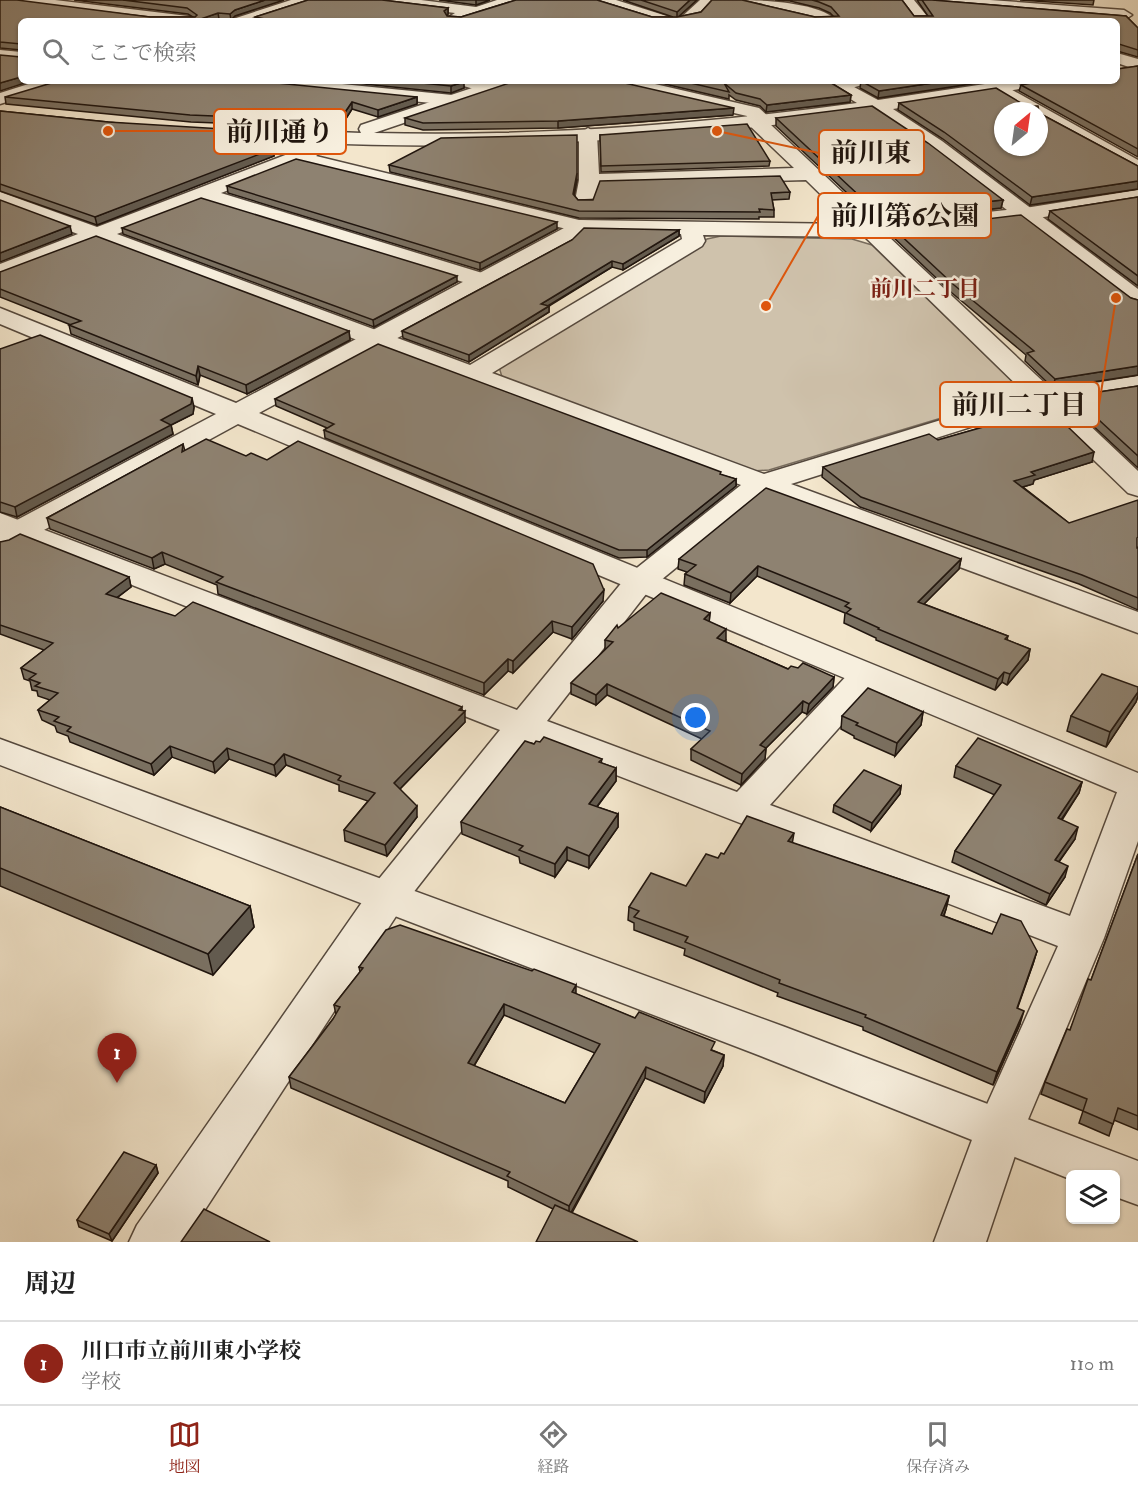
<!DOCTYPE html>
<html lang="ja">
<meta charset="utf-8">
<style>
:root{--surface:#fff;--page:#f2f2f2;--text:#222;--muted:#767676;--line:#e0e0e0;--accent:#8f2418}
body{margin:0;font-family:"IM FELL Double Pica","Noto Serif JP",serif;background:var(--page);color:var(--text)}
.controls{position:absolute;right:18px;bottom:18px;display:grid;overflow:hidden;border-radius:9px;box-shadow:0 2px 4px #0004}
.controls button{width:54px;height:54px;display:grid;place-items:center;padding:0;border:0;border-bottom:2px solid var(--line);background:var(--surface);color:var(--text);font:30px sans-serif}
.compass{position:absolute;left:994px;top:102px;width:54px;height:54px;border-radius:50%;background:var(--surface);box-shadow:0 2px 4px #0004;rotate:29deg}
.you{position:absolute;left:696px;top:718px;width:21px;height:21px;margin:-15px;border:4px solid #fff;border-radius:50%;background:#1a73e8;box-shadow:0 0 0 9px #1a73e833}
.badge{display:grid;place-items:center;width:39px;height:39px;border-radius:50%;background:var(--accent);color:#fff;font-size:20px;font-weight:700}
.pin{position:absolute;translate:-50% -50px;filter:drop-shadow(0 2px 3px #0008)}
.pin::after{content:'';position:absolute;top:32px;width:21px;height:18px;background:inherit;clip-path:polygon(0 0,100% 0,50% 100%)}
.list{margin:0;padding:0;list-style:none}
h2{display:flex;justify-content:space-between;align-items:center;height:78px;margin:0;padding:0 24px;font-size:26px}
h2 small{font-size:20px;font-weight:400;color:var(--muted)}
.list li{display:grid;grid-template-columns:39px 1fr auto;gap:18px;align-items:center;box-sizing:border-box;height:84px;padding:0 24px;border-top:2px solid var(--line)}
.list b{display:block;font-size:22px;white-space:nowrap}
.list p{margin:0;font-size:20px;white-space:nowrap;color:var(--muted)}
.list em{font-size:20px;font-style:normal;color:var(--muted)}
.icon{flex:none;width:33px;height:33px;fill:none;stroke:currentColor;stroke-width:2;stroke-linecap:round;stroke-linejoin:round}
.map{position:relative;flex:none;width:1138px;height:1242px;overflow:hidden}
.search{position:absolute;background:var(--surface);box-shadow:0 2px 4px #0004;left:18px;right:18px;top:18px;height:66px;display:flex;align-items:center;gap:15px;box-sizing:border-box;padding:0 21px;border-radius:9px;color:var(--muted);font-size:22px}
.sheet{height:162px;background:var(--surface)}
nav{display:flex;justify-content:space-around;align-items:center;box-sizing:border-box;height:84px;border-top:2px solid var(--line);background:var(--surface);font-size:16px;color:var(--muted)}
nav a{display:grid;justify-items:center;gap:3px}
nav .on{color:var(--accent)}
.map>svg:first-child{display:block}
</style>
<div class="map">
<svg width="1138" height="1242" viewBox="0 0 1138 1242">
<rect width="100%" height="100%" fill="#f3e6cc"/>
<filter id="stains"><feTurbulence type="fractalNoise" baseFrequency=".00333" numOctaves="4"/><feColorMatrix values="0 0 0 0 .2 0 0 0 0 .09 0 0 0 0 .02 0 0 0 .5 -.17"/></filter>
<radialGradient id="worn" r=".72"><stop offset=".6" stop-color="#630" stop-opacity="0"/><stop offset="1" stop-color="#630" stop-opacity=".3"/></radialGradient>
<polygon fill="#cfc2ac" stroke="#786c5d" stroke-width="1.5" points="721,236 852,239 872,245 1020,389 1011,397 769,470 753,471 502,377 499,367 707,239"/>
<g fill="none" stroke-linecap="round" stroke-linejoin="round">
<g stroke="#55493e" stroke-width="3">
<g id="minor">
<polygon points="12,0 55,0 188,16 196,21 151,21 19,4"/>
<polygon points="291,0 313,0 311,3 257,21 233,21 236,18"/>
<polygon points="376,0 421,0 476,7 497,0 520,0 518,3 461,21 449,21 447,18 455,13 383,4"/>
<path d="M737,0C760,0 821,2 837,21H815L739,3Z"/>
<polygon points="899,0 914,0 931,21 915,21"/>
<polygon points="925,0 990,0 1124,10 1132,15 1124,20 932,4"/>
<polygon points="0,50 21,52 21,62 0,60"/>
<polygon points="1117,53 1138,59 1138,70 1117,63"/>
<polygon points="38,81 64,81 61,85 0,104 0,93"/>
<polygon points="250,81 312,81 452,95 461,100 452,105 259,86"/>
<path d="M456,81H503L507,85C499,94 463,90 456,81Z"/>
<path d="M611,81H642L759,108L772,120L770,124L876,224L1025,208L1138,190V202L1025,220L888,236L1052,390L1138,376V392L1066,403L1138,471V496L1128,493L1040,408L1024,410L791,484L1138,612V633L765,495L650,589L547,721L737,792L854,668L866,665L878,668L883,676L878,684L770,805L1070,916L1119,787L1125,778L1138,774V841L1104,938L1024,1129L986,1242H934L976,1129L1058,946L531,742L402,907L184,1242H129L137,1225L374,885L500,730L0,533V513L517,710L628,575L741,485L98,242L0,279V264L78,234L0,205V192L97,227L314,144L324,150L316,156L579,220L851,224L806,180L598,186L592,205H578L575,201L579,180V134L588,128L597,134L599,174L794,168L749,125L747,116L614,85ZM297,163L579,232L681,234L682,239L470,365L117,234L202,201L476,286H492L496,281L492,276L221,193ZM703,235L865,237L1026,394L764,474L492,373L702,246L705,241Z"/>
<polygon points="839,81 865,81 862,85 841,91 832,86"/>
<polygon points="998,82 1138,160 1138,174 1039,118 1039,111 1026,111 992,91 989,87 992,83"/>
</g>
</g>
<g stroke="#55493e" stroke-width="3">
<g id="tertiary">
<polygon points="593,0 616,0 673,18 676,21 652,21 595,3"/>
<path d="M700,0H715C704,16 696,21 677,21Z"/>
<path d="M493,81H519L516,85L374,133C535,137 697,125 857,103L821,81H843L878,100L1005,81H1048L1039,86L893,109L942,141L1138,289V307L1130,305L928,149L872,112C688,139 500,151 314,143C301,142 259,145 253,135L262,129L361,133L359,129L361,125Z"/>
<polygon points="579,220 587,221 590,226 571,244 259,413 1138,773 1138,801 238,424 11,548 0,550 0,529 216,414 0,324 0,308 236,403"/>
<polygon points="0,739 785,1027 1138,1161 1138,1205 1116,1197 1116,1174 1070,1174 1070,1179 753,1053 0,765"/>
</g>
</g>
<use href="#minor" fill="#f7efde" fill-rule="evenodd"/>
<use href="#tertiary" fill="#f7efde" fill-rule="evenodd"/>
</g>
<g fill="#7a7061" stroke="#20150e" stroke-width="1.5" fill-rule="evenodd">
<polygon points="0,0 150,17 193,17 188,14 74,0 284,0 235,16 231,20 219,19 21,50 0,48"/>
<polygon points="308,0 382,0 448,8 448,14 447,16 461,17 516,0 597,0 652,17 673,17 623,0 697,0 678,17 701,12 712,0 742,0 815,17 834,17 830,13 819,8 790,1 775,0 902,0 914,16 928,16 917,0 932,0 1126,16 1138,28 1138,57 1117,51 1117,21 255,21 255,17"/>
<polygon points="439,0 490,0 476,5"/>
<polygon points="1020,0 1094,0 1093,5"/>
<polygon points="1138,66 1138,157 1019,91 1021,85"/>
<polygon points="335,81 463,81 464,88 451,93"/>
<polygon points="652,81 828,81 851,95 850,102 766,112 760,106 736,100 729,95 729,99"/>
<polygon points="861,81 990,81 878,98 860,88"/>
<polygon points="5,97 417,97 417,104 378,117 352,109 340,128 191,122 6,104"/>
<polygon points="899,103 1039,113 1138,166 1138,189 1030,205 943,139 898,110"/>
<polygon points="0,111 305,142 274,154 274,156 97,225 0,191"/>
<polygon points="733,115 558,128 423,130 405,125 405,118"/>
<polygon points="776,118 1003,200 1001,208 883,221 869,209 864,209 776,126"/>
<polygon points="600,135 770,161 769,166 601,172"/>
<polygon points="389,165 577,180 574,195 578,200 790,192 789,199 772,200 774,210 774,217 759,217 759,219 579,218 390,172"/>
<polygon points="227,186 557,229 480,270 228,193"/>
<polygon points="1138,197 1138,286 1048,219 1050,211"/>
<polygon points="122,228 457,282 374,327 123,234"/>
<polygon points="679,230 679,236 623,270 612,267 549,306 549,312 469,362 403,338 402,331 572,240"/>
<polygon points="895,230 1138,300 1138,375 1053,388 1025,361 1026,355 952,293 894,238"/>
<polygon points="0,272 349,331 350,340 247,394 200,375 198,385 71,334 69,325 71,325 0,297"/>
<polygon points="0,349 194,407 193,414 171,425 173,434 17,517 0,512"/>
<polygon points="1138,386 1138,468 1071,405 1073,396"/>
<polygon points="275,399 721,475 736,479 736,486 647,557 619,558 325,438 324,430 327,428 276,406"/>
<polygon points="1004,410 1092,462 1034,480 1033,484 1023,487 1069,523 1137,547 1138,548 1138,610 1079,584 860,507 822,477 823,467 938,440 1004,421 1002,419"/>
<polygon points="183,444 185,451 246,456 603,601 572,639 553,632 513,673 508,671 484,695 218,594 217,585 165,564 154,569 50,529 47,518"/>
<polygon points="0,542 129,577 131,587 117,598 462,710 465,722 400,789 417,817 387,856 345,841 344,830 368,801 339,791 339,785 286,765 276,776 229,759 215,773 172,757 154,775 70,742 68,736 57,732 55,726 42,720 38,710 50,700 38,696 37,691 32,690 30,681 24,679 21,668 44,650 0,634"/>
<polygon points="679,559 961,559 959,569 924,604 1008,636 1007,640 1030,649 1028,660 1007,685 1002,682 995,690 876,640 876,638 844,623 845,613 757,576 730,603 684,585 685,574 687,572 678,569"/>
<polygon points="710,613 709,622 726,640 724,641 788,669 798,668 834,677 833,687 807,714 802,712 766,748 765,759 741,785 691,760 691,749 702,739 607,695 596,705 571,694 571,683 605,650 605,640 618,628"/>
<polygon points="1138,687 1138,696 1136,702 1106,747 1067,731 1071,716"/>
<polygon points="923,712 921,725 895,756 854,738 854,736 841,729 842,716"/>
<polygon points="534,744 602,759 601,763 616,768 616,781 597,807 618,814 618,827 589,868 567,860 555,877 520,863 519,857 462,834 461,822"/>
<polygon points="956,766 1082,782 1079,793 1062,820 1075,839 1059,862 1065,877 1046,905 952,862 955,851 995,795 954,777"/>
<polygon points="901,786 900,794 871,831 833,812 834,805"/>
<polygon points="0,807 250,906 254,927 213,975 0,886"/>
<polygon points="792,843 949,896 946,909 944,916 1037,951 1033,964 1017,1008 1020,1024 993,1085 863,1030 863,1027 777,996 778,993 684,955 685,949 634,930 634,923 628,920 629,907 686,886 724,854"/>
<polygon points="1138,854 1138,1130 1114,1120 1109,1136 1079,1123 1083,1111 1041,1094 1045,1082 1070,1030 1091,980"/>
<path d="M359,967L576,994L724,1055L723,1066L704,1103L645,1078L572,1213L553,1209L508,1187V1181L291,1088L289,1077L333,1019L336,1015L334,1005L360,972ZM504,1015L595,1053L565,1103L474,1066Z"/>
<polygon points="156,1165 158,1173 112,1241 79,1227 77,1220"/>
</g>
<g fill="#635b4f" stroke="#20150e" stroke-width="1.5">
<polygon points="265,0 284,0 235,16 231,20 230,14 235,10"/>
<polygon points="476,0 490,0 476,5"/>
<polygon points="690,0 697,0 677,18 677,12"/>
<polygon points="448,8 448,14 445,18 444,11"/>
<polygon points="218,13 219,19 213,21 195,21"/>
<polygon points="21,77 21,81 31,81 0,91 0,83"/>
<polygon points="946,81 990,81 878,98 879,91"/>
<polygon points="464,82 464,88 451,93 451,86"/>
<polygon points="851,95 850,102 766,112 767,105"/>
<polygon points="417,97 417,104 378,117 378,110"/>
<polygon points="352,102 352,109 340,128 339,121"/>
<polygon points="734,108 733,115 558,128 558,121"/>
<polygon points="305,134 305,142 274,154 274,156 97,225 95,217"/>
<polygon points="577,173 577,180 573,201 573,194"/>
<polygon points="1138,181 1138,189 1030,205 1032,197"/>
<polygon points="870,200 869,209 864,209 865,201"/>
<polygon points="1003,200 1001,208 883,221 884,212"/>
<polygon points="557,222 557,229 480,270 480,263"/>
<polygon points="70,226 72,234 0,262 0,253"/>
<polygon points="679,230 679,236 623,270 623,264"/>
<polygon points="612,261 612,267 541,310 541,304"/>
<polygon points="457,276 457,282 374,327 373,320"/>
<polygon points="549,306 549,312 469,362 469,355"/>
<polygon points="349,331 350,340 247,394 246,385"/>
<polygon points="198,366 200,375 198,385 196,376"/>
<polygon points="1138,366 1138,375 1053,388 1055,379"/>
<polygon points="192,398 194,407 193,414 171,425 173,434 17,517 15,507 161,420"/>
<polygon points="1094,452 1092,462 1034,480 1033,484 1012,490 1014,481 1031,472"/>
<polygon points="736,479 736,486 647,557 647,550"/>
<polygon points="162,552 165,564 154,569 152,558"/>
<polygon points="961,559 959,569 916,612 918,602"/>
<polygon points="758,566 757,576 730,603 731,593"/>
<polygon points="129,577 131,587 108,604 106,594"/>
<polygon points="604,590 603,601 572,639 572,627"/>
<polygon points="710,613 709,624 704,619"/>
<polygon points="552,621 553,632 513,673 513,661"/>
<polygon points="726,629 726,640 716,648 717,638"/>
<polygon points="1030,649 1028,660 1007,685 1010,674"/>
<polygon points="508,659 508,671 484,695 484,683"/>
<polygon points="1004,672 1002,682 995,690 998,679"/>
<polygon points="834,677 833,687 807,714 809,704"/>
<polygon points="607,684 607,695 596,705 596,695"/>
<polygon points="1138,692 1138,696 1136,702 1106,747 1110,732"/>
<polygon points="803,701 802,712 766,748 765,759 741,785 742,774 760,745"/>
<polygon points="462,707 462,714 465,711 465,722 395,794 394,783"/>
<polygon points="923,712 921,725 895,756 897,743"/>
<polygon points="170,746 172,757 154,775 151,764"/>
<polygon points="227,748 229,759 215,773 213,762"/>
<polygon points="284,754 286,765 276,776 274,765"/>
<polygon points="616,768 616,781 589,817 589,804"/>
<polygon points="1082,782 1079,793 1055,829 1058,818"/>
<polygon points="901,786 900,794 871,831 872,823"/>
<polygon points="417,806 417,817 387,856 385,845"/>
<polygon points="618,814 618,827 589,868 589,856"/>
<polygon points="1078,827 1075,839 1052,871 1055,860"/>
<polygon points="794,833 792,845 788,841"/>
<polygon points="567,847 567,860 555,877 555,864"/>
<polygon points="1068,866 1065,877 1046,905 1050,894"/>
<polygon points="949,896 946,909 939,928 941,915"/>
<polygon points="250,906 254,927 213,975 208,954"/>
<polygon points="1037,951 1033,964 1013,1021 1017,1008"/>
<polygon points="576,985 576,996 572,992"/>
<polygon points="504,1004 504,1015 469,1074 468,1063"/>
<polygon points="1024,1011 1020,1024 993,1085 997,1072"/>
<polygon points="724,1055 723,1066 704,1103 705,1092"/>
<polygon points="646,1067 645,1078 569,1216 569,1206"/>
<polygon points="156,1165 158,1173 112,1241 109,1234"/>
</g>
<g fill="#8e8271" stroke="#20150e" stroke-width="1.5" fill-rule="evenodd">
<polygon points="0,0 17,0 150,17 195,17 197,15 187,8 123,0 265,0 235,10 230,14 218,13 195,21 21,21 21,44 0,42"/>
<polygon points="308,0 382,0 448,8 444,11 447,16 461,17 516,0 597,0 652,17 677,17 701,12 712,0 742,0 815,17 839,16 831,7 819,2 812,0 902,0 914,16 933,16 922,0 932,0 1126,16 1138,28 1138,50 1119,44 1117,46 1117,21 275,21 255,17"/>
<polygon points="641,0 690,0 677,12"/>
<polygon points="0,55 21,57 21,77 0,83"/>
<polygon points="1138,66 1138,149 1021,85 1042,81 1117,81 1117,69"/>
<polygon points="58,81 257,81 417,97 378,110 352,102 339,121 190,115 5,97"/>
<polygon points="402,81 463,81 464,82 451,86"/>
<polygon points="515,81 616,81 734,108 558,121 423,123 405,118"/>
<polygon points="682,81 828,81 851,95 767,105 760,99 736,93 724,83 729,92"/>
<polygon points="861,81 946,81 879,91"/>
<polygon points="996,88 1026,106 1038,106 1039,111 1003,111 1003,147 1039,147 1039,112 1039,113 1138,166 1138,181 1032,197 944,132 899,103"/>
<polygon points="872,106 928,143 1003,200 884,212 870,200 865,201 776,118"/>
<polygon points="0,111 108,122 305,134 269,148 273,149 95,217 0,184"/>
<polygon points="747,124 770,161 601,166 600,135"/>
<polygon points="577,135 577,173 573,194 578,200 593,200 600,181 780,176 790,192 771,193 774,210 759,209 760,212 579,211 389,165 441,138"/>
<polygon points="296,159 557,222 480,263 227,186"/>
<polygon points="1138,197 1138,276 1050,211"/>
<polygon points="201,198 457,276 373,320 122,228"/>
<polygon points="0,200 70,226 0,253"/>
<polygon points="1021,215 1131,298 1138,300 1138,366 1055,379 1027,353 1034,351 954,285 895,230"/>
<polygon points="584,228 679,230 623,264 612,261 541,304 549,306 469,355 402,331 572,240"/>
<polygon points="96,236 349,331 246,385 198,366 196,376 69,325 81,321 0,289 0,272"/>
<polygon points="40,335 192,398 191,404 161,420 171,425 15,507 0,502 0,349"/>
<polygon points="378,344 721,472 720,474 736,479 647,550 619,550 324,430 334,424 275,399"/>
<polygon points="1138,386 1138,456 1073,396"/>
<polygon points="1041,401 1094,452 1031,472 1035,475 1014,481 1069,523 1138,500 1138,537 1137,538 1137,548 1138,548 1138,598 1082,575 861,497 823,467 929,434 938,440 1015,418 1004,410"/>
<polygon points="206,439 246,456 251,453 267,460 298,441 593,564 604,590 572,627 552,621 513,661 508,659 484,683 216,582 223,577 162,552 152,558 47,518 183,444 182,452"/>
<polygon points="766,488 961,559 918,602 1008,636 1005,639 1030,649 1010,674 1004,672 998,679 878,629 879,628 846,613 851,609 845,606 849,603 758,566 731,593 685,574 696,565 679,559"/>
<polygon points="20,534 129,577 106,594 175,616 193,602 462,707 459,710 465,711 394,783 417,806 385,845 344,830 375,793 338,780 341,776 284,754 274,765 227,748 213,762 170,746 151,764 67,731 71,727 54,721 59,717 38,710 58,693 35,686 40,683 29,679 36,674 21,668 53,643 0,625 0,542 9,540"/>
<polygon points="661,593 710,613 704,619 726,629 717,638 788,669 791,666 798,668 803,663 834,677 809,704 803,701 760,745 766,748 742,774 691,749 710,731 607,684 596,695 571,683 613,642 605,640 617,625 618,628"/>
<polygon points="1102,674 1138,687 1138,692 1110,732 1071,716"/>
<polygon points="868,688 923,712 897,743 856,725 858,723 842,716"/>
<polygon points="544,737 602,759 599,762 616,768 589,804 618,814 589,856 567,847 555,864 519,850 523,846 461,822 525,741 534,744 536,741 540,742"/>
<polygon points="978,738 1082,782 1058,818 1078,827 1055,860 1068,866 1050,894 955,851 1001,785 956,766"/>
<polygon points="864,770 901,786 872,823 834,805"/>
<polygon points="0,807 250,906 208,954 0,868"/>
<polygon points="747,816 794,833 788,841 949,896 941,915 992,934 1001,914 1021,921 1037,951 1017,1008 1024,1011 997,1072 865,1017 866,1015 779,983 780,980 685,942 688,937 634,917 639,911 629,907 651,873 686,886 706,854 718,858 721,853 724,854"/>
<polygon points="1138,854 1138,1116 1118,1108 1113,1124 1083,1111 1087,1099 1045,1082 1067,1029 1070,1030 1088,979 1091,980"/>
<path d="M400,925L532,971L534,969L576,985L572,992L635,1018L639,1012L715,1042L711,1050L724,1055L705,1092L646,1067L569,1206L507,1176L510,1172L289,1077L333,1019L340,1007L334,1005L363,968L359,967L386,930ZM504,1004L600,1044L565,1103L468,1063Z"/>
<polygon points="124,1152 156,1165 109,1234 77,1220"/>
<polygon points="555,1205 638,1242 536,1242"/>
<polygon points="204,1209 270,1242 181,1242"/>
</g>
<g text-anchor="middle" stroke-width="5" stroke-linejoin="round" paint-order="stroke">
<g font-size="22" font-weight="bold" fill="#7a1f14" stroke="#f7efde">
<text x="925" y="296">前川二丁目</text>
</g>
</g>
<path fill="none" stroke="#de560c" stroke-width="2" d="M108 131L214 131M717 131L819 153M766 306L818 216M1116 298L1099 405"/>
<g fill="#de560c" stroke="#f7efde" stroke-width="2">
<circle cx="108" cy="131" r="6"/>
<circle cx="717" cy="131" r="6"/>
<circle cx="766" cy="306" r="6"/>
<circle cx="1116" cy="298" r="6"/>
</g>
<g fill="#f7efde" stroke="#de560c" stroke-width="2">
<rect x="214" y="109" width="132" height="45" rx="6"/>
<rect x="819" y="130" width="105" height="45" rx="6"/>
<rect x="818" y="193" width="173" height="45" rx="6"/>
<rect x="940" y="382" width="159" height="45" rx="6"/>
</g>
<g font-size="27" text-anchor="middle" font-weight="bold" fill="#20150e">
<text x="280" y="141">前川通り</text>
<text x="871" y="162">前川東</text>
<text x="905" y="225">前川第6公園</text>
<text x="1019" y="414">前川二丁目</text>
</g>
<rect width="100%" height="100%" filter="url(#stains)"/>
<rect width="100%" height="100%" fill="url(#worn)"/>
</svg>
<div class="controls">
<button><svg class="icon" aria-label="layers" viewBox="0 0 24 24"><path d="M12 4l9 5-9 5-9-5zM3 14l9 5 9-5"/></svg></button>
</div>
<svg class="compass" viewBox="-18 -18 36 36"><path d="M0-13l5 13h-10z" fill="#e53935"/><path d="M0 13l5-13h-10z" fill="#767676"/></svg>
<div class="you"></div>
<div class="pin badge" style="left:117px;top:1083px">1</div>
<div class="search"><svg class="icon" aria-label="search" viewBox="0 0 24 24"><circle cx="10" cy="10" r="6"/><path d="M15 15l6 6"/></svg>ここで検索</div>
</div>
<section class="sheet">
<h2>周辺<small></small></h2>
<ul class="list">
<li><span class="badge">1</span><div><b>川口市立前川東小学校</b><p>学校</p></div><em>110 m</em></li>
</ul>
</section>
<nav>
<a class="on"><svg class="icon" aria-label="map" viewBox="0 0 24 24"><path d="M3 6l6-2 6 2 6-2v14l-6 2-6-2-6 2zM9 4v14M15 6v14"/></svg>地図</a>
<a><svg class="icon" aria-label="directions" viewBox="0 0 24 24"><path d="M12 3l9 9-9 9-9-9zM9 14v-3h6M13 9l2 2-2 2"/></svg>経路</a>
<a><svg class="icon" aria-label="saved" viewBox="0 0 24 24"><path d="M7 4h10v16l-5-4-5 4z"/></svg>保存済み</a>
</nav>
